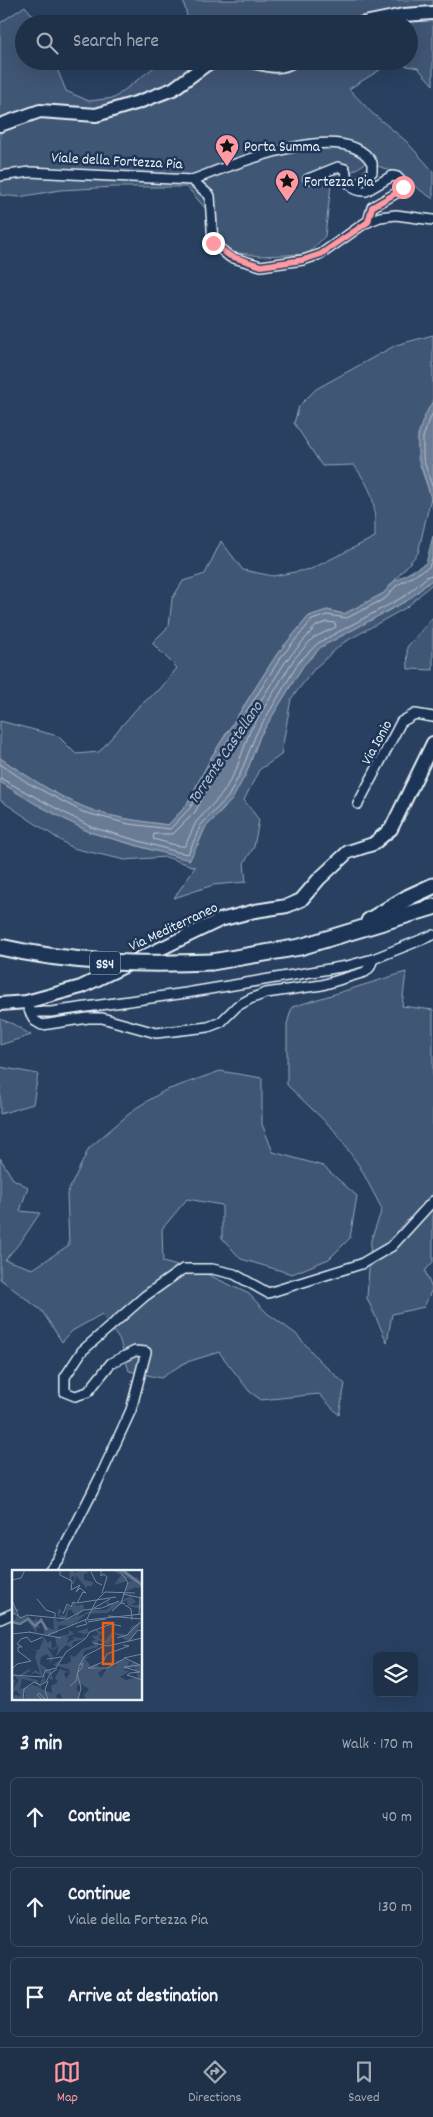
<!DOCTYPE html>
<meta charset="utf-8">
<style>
:root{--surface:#1f3049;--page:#2c3c53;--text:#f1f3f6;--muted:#a1a9b4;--line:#3c4b61;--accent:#ff9aa2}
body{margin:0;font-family:Dekko,sans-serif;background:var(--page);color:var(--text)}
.controls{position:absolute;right:15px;bottom:15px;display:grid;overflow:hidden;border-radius:8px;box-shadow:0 5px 20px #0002}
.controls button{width:45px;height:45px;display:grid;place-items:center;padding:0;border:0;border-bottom:1px solid var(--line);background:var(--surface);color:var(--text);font:25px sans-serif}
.stop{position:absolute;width:15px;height:15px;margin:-11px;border:4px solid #ff9aa2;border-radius:50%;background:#fff}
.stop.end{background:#ff9aa2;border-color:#fff;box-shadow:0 1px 5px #0008}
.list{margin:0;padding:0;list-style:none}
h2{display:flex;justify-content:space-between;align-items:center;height:65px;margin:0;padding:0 20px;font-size:21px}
h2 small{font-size:16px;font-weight:400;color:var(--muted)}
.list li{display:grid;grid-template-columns:32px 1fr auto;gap:15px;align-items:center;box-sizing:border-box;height:80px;margin:0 10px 10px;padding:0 10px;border:1px solid var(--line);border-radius:8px}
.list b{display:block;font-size:19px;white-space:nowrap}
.list p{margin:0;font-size:16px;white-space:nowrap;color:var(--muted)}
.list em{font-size:16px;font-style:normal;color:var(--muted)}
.icon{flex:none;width:28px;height:28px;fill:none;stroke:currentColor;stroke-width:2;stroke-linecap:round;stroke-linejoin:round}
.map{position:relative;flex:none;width:433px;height:1712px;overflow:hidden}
.search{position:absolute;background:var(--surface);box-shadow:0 5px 20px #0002;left:15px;right:15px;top:15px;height:55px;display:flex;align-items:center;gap:12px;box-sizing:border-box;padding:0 18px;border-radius:28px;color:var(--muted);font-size:19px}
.sheet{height:335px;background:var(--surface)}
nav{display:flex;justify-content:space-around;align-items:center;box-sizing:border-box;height:70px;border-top:1px solid var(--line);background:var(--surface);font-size:14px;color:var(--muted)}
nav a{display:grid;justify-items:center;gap:2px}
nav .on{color:var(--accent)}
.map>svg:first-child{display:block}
</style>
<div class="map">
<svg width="433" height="1712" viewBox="0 0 433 1712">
<rect width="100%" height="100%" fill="#294061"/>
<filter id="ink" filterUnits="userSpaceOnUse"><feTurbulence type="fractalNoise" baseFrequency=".02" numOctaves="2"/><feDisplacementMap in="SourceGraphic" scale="10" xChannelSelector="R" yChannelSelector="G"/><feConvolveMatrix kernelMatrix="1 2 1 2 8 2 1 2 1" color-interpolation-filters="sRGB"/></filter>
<g filter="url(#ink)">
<g fill="#415774" stroke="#94a4b6">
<polygon points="183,0 433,0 433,85 418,68 391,63 349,89 371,112 406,141 433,171 433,199 394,172 367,162 331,185 325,236 308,254 260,256 219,250 211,215 187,187 116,187 60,190 19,197 0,195 0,23 25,6 40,24 24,24 24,61 54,61 66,91 89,101 114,98 162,61 409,61 409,24 189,24"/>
<path d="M433,335V401L418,435V459L431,497L418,553L384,593L344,614L327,610L309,616L277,654L212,756L186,806L168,825C140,821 110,818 84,807C55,795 27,776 0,758V721L58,736L76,754L99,752L138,707L160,689L177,668L152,643L169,626L172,599L183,581L205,574L221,541L243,570L273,576L311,569L375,537C375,502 375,494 354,465L322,466L294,423L299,406L316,389L396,345Z"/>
<polygon points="433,579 433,583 407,607 343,643 315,668 291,699 281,755 259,770 244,800 259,820 254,847 244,863 246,882 213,885 174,898 195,867 166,857 125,860 72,848 0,800 0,782 34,803 89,832 155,851 198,845 205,828 224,809 246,774 260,736 303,666 321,647 408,600"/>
<polygon points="433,617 433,670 408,669 407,647"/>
<polygon points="406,972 402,1006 433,1010 433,1262 425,1271 432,1289 424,1307 392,1314 387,1342 367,1298 371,1240 382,1209 360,1167 334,1130 287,1085 287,1024 292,1007"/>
<polygon points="0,1019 13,1024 31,1035 0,1045"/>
<polygon points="0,1067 38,1074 33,1104 0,1114"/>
<polygon points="220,1071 262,1078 262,1124 273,1152 323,1166 357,1196 350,1238 329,1259 292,1274 241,1259 222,1238 222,1205 187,1199 162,1229 163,1262 209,1275 249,1294 267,1313 296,1334 319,1360 345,1384 339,1415 319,1394 261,1400 249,1391 219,1352 184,1363 161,1378 129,1371 120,1341 102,1314 72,1331 62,1342 42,1311 0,1279 0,1158 13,1179 28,1187 20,1211 40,1213 22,1240 5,1260 33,1269 69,1245 67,1194 89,1148 136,1108 164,1091"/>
</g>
<g fill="#6b7c95" stroke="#9dabbd">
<path d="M433,401V509C425,462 403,449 433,401Z"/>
<path d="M433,536V579L408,600L321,647L303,666L260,736L246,774L232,800L205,828L190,860L177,857L89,832L34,803L0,782V758C27,776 55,795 84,807C110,818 140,821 168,825L186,806L212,756L277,654L309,616L327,610L344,614L384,593L393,582L426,563Z"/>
</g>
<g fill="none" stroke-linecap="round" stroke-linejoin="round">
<g stroke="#b6c2d0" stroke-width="1">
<polyline points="433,412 423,437 423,458 433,489"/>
<polygon points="327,622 335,623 336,627 313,638 294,659 250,731 236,770 223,793 196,822 185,846 179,846 153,839 154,834 173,834 195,812 222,761 286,661 316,626"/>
<polyline points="0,764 28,783 83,812 129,824 170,829 190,808 217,758 281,657 312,620 327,615 347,618 386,598 396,586 429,567 433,556"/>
<polyline points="0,778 91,827 177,852 188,854 201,825 228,797 241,772 256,734 299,662 318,643 405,596 428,576 433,575"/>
</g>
<g stroke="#e8f1f8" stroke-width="12">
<g id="street">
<polyline points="0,176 30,172 192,180 210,196 213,243 230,257 261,266 303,260 321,254 365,223 380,217 396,215 433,220"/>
<path d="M308,179L338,167L345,169C347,182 351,192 366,191L392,176L397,177L403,183L400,191L372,207L368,222"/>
<path d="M192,180C230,166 346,116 372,163V172L353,188"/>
<polyline points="358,804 401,722 415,714 433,717"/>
<polyline points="26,1002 30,1012 51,1012 186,993 347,966 373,959 433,935"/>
<polyline points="30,1012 35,1021 42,1025 88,1018 102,1018 156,1033 208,1027 221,1022 237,1006 250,999 266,993 322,985 365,972 370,967 373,959"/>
<polyline points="49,1571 59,1558 102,1473 131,1410 146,1352 135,1351 111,1363 88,1392 75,1396 65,1392 65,1377 82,1351 145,1296 183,1269 212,1269 234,1274 268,1293 361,1264 392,1246 433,1201"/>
<polyline points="0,1619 14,1613"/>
</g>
</g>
<g stroke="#e8f1f8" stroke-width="16">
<g id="secondary">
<polyline points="360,24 404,15 433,13"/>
<path d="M250,61C265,64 279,70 292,61"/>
<polyline points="0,125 40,111 96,115 139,102 173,89 207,64 219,61"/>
<polyline points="0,1004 26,1002 81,987 220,920 255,911 287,906 301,900 319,879 348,852 373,844 391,829 433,743"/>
</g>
</g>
<g stroke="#e8f1f8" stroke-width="19">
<g id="highway">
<polyline points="369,921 409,897 433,886"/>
<polyline points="212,962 300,947 433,907"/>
</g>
</g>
<use href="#street" stroke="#1d3557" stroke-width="9"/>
<use href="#secondary" stroke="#1d3557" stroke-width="12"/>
<use href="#highway" stroke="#1d3557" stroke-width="15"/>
<g stroke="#e8f1f8" stroke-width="19" stroke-linecap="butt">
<path id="highway-bridge" d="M0,947C70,963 140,965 212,962"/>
</g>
<use href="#highway-bridge" stroke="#1d3557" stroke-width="15"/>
</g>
</g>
<g fill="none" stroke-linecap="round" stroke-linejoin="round" filter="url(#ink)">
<polyline stroke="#ff9aa2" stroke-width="6" points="213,243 230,256 261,266 303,260 321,254 368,222 372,207 400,191 403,187"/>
</g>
<defs>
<g id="sight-pin" transform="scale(1.25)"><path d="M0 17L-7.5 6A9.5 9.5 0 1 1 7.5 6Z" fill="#ff9aa2" stroke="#1d3557"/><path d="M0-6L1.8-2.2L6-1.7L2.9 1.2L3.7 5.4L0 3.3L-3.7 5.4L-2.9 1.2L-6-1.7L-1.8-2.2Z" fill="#111"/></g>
</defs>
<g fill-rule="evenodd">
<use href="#sight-pin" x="227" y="146"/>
<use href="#sight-pin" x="287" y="181"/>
</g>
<g text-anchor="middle" stroke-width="5" stroke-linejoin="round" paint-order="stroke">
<rect fill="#1d3557" stroke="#abb9c8" stroke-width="1" x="90" y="951.5" width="30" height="23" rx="4"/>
<g font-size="14" font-weight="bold" fill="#e8f1f8">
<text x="105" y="968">SS4</text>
</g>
<g font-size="15" fill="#e8f1f8" stroke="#1d3557" text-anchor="start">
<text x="244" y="151">Porta Summa</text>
<text x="304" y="186">Fortezza Pia</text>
</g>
<g font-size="15" fill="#e8f1f8" stroke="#1d3557">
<text transform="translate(117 160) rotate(3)" y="5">Viale della Fortezza Pia</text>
<text transform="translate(376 742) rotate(-61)" y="5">Via Ionio</text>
<text transform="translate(173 926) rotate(-25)" y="5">Via Mediterraneo</text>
</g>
<g font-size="16" font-style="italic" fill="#b6c2d0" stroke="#1d3557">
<text transform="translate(224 752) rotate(-56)" y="6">Torrente Castellano</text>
</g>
</g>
<g transform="translate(12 1570)">
<rect width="130" height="130" fill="#294061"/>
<path d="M58,0H62V3L74,0L76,4L72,3V10L81,12L80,16H75V19L63,4L64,7L62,14H60L63,7L60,6L59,11L57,9ZM99,0H112L123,7L118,8L125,7L130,13V17L125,18L129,22L124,17L113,22L116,12L120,11L115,8V11L102,15L109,5ZM119,26L124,32L119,35H130V39L116,36L115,30L95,43L74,44L60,56L47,55L45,63L33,66L30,52L26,55L29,58L25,57L24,63L15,50L8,55L0,53L4,48L3,43L0,45V36L8,40L4,42L5,47L16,46L22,51L25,47V53L29,47L35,57L42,60L41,46L46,52L64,46L59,40H56L55,48H49L45,45L47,38L50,42L46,45L53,46L55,36L59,38L62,31L65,36L71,34L72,39L65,47L80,40H94L100,35L95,36V32L102,34ZM130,52L117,72L102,63L97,75L86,70V77L72,81L71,86L78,87L73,89L78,95L75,99L84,94L87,97H83L84,99H92L86,103L89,108L95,98L99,95L103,97L104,91L111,89L117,92L116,96L122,92L130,96V105L126,101L130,107V130H74L72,125L77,119L67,113L64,119L68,124L66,128L71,130H51L48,123L43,126L48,130H12L13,123L11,122L12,128L0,129L3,125L9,126L4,120L0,123V110H3L1,119L7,110L0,104L7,105L17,99L21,104L23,100L28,103L23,87L25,81L21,80H27L32,67L36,73L39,70L40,79L45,76L43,67L57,64V60L63,64L53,67H57L55,73L62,69L60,67L71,68L72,64L64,62L76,58V62L83,59L90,62L87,68L93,71L100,62L115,65L120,56ZM83,60L87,65L79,66L84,70L79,71L83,75L70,79L63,87L58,85L59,91L55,94H47L48,90L41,95L57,99L58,103L54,109L52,103L56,102L48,99L43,108L46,112L39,116L40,123L29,119V113L33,111V103L32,108L29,110L28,115L25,110L10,106L18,101L31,106L29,96L32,102L39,105L37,109L41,110L39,101L28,94L29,87L35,84L39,89L37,93L40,91L41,86L35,77L41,80L47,76L44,86L54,75L60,78L61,72L72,69V65ZM122,97L126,107L114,110L108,107L118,101L111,100ZM10,109L23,112L29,118L21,115L8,119L7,122Z" fill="#415774" fill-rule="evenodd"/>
<path fill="none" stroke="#6b7c95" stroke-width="2.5" d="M110,0L130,15M0,52L8,54L16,49L23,56L29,50L35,60"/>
<path fill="none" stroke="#75879d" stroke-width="1" d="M48,0V5L60,11L59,20M89,0V6L92,4L95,7L90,23M107,0L116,12L109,33M79,2L84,12L90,15M0,10L9,8L13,0M59,20L68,15L64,22L68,18L74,23L71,22L65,33L104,27M111,24L130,28M25,29L34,40L43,43V47M0,30L7,47M113,35L119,39L120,50M82,38L98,29M100,41L109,33L113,34M51,44L55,34L59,37L61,32L64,33M127,44L128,27M0,46L2,43L9,48L15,45L55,49L72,40L90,38L107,31M96,46L130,49M75,50L130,44M76,52L94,49M64,57L75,54L73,50M17,62L49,68M0,64L18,62M36,65L75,49L84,31L93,22L123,23M105,68L115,65L128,52M117,71L126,60L130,61M81,73L96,76L130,68M111,75L117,76L95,84L91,92L76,98H95L112,89M35,89L50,87M0,99L5,94L19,91L6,81V77H10L5,74L9,69L15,67L19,72L31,67M118,103L128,102L112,97L128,95L112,88L130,84M118,103L115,105L130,110M0,105L31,107L33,101L44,98L54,82L73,69L78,62L99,54L109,56M58,116L64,111L67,97M11,130L12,119L22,112L28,115L34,112L38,104L45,99M31,130L25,125L27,123L34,130M36,130L33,120L36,111M66,130L69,118L65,103L70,98L71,93L67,96L73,86L90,77"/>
<path fill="#e86118" fill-opacity="0.15" stroke="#e86118" stroke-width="2.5" d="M91,53H101V94H91Z"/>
<rect width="130" height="130" fill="none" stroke="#e8f1f8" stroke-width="2.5"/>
</g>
</svg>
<div class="controls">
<button><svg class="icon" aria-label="layers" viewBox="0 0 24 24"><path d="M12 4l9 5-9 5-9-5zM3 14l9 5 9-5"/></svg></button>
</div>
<div class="stop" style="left:403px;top:187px"></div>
<div class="stop end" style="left:213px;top:243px"></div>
<div class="search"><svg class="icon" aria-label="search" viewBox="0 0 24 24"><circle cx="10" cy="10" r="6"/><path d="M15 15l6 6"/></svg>Search here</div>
</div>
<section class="sheet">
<h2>3 min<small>Walk · 170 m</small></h2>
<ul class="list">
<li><svg class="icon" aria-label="ahead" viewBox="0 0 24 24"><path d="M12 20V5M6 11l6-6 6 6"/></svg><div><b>Continue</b></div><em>40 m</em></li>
<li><svg class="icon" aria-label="ahead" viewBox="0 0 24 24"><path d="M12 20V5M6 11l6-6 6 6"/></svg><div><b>Continue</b><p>Viale della Fortezza Pia</p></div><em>130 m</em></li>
<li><svg class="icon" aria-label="arrive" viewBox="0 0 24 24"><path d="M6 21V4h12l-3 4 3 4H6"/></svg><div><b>Arrive at destination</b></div></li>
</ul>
</section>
<nav>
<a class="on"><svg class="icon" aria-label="map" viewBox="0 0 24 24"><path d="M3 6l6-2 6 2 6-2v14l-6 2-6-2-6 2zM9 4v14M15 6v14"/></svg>Map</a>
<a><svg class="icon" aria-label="directions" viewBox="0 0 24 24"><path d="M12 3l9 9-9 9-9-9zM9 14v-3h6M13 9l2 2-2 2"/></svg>Directions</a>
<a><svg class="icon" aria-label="saved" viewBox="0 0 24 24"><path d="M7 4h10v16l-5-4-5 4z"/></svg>Saved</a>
</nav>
